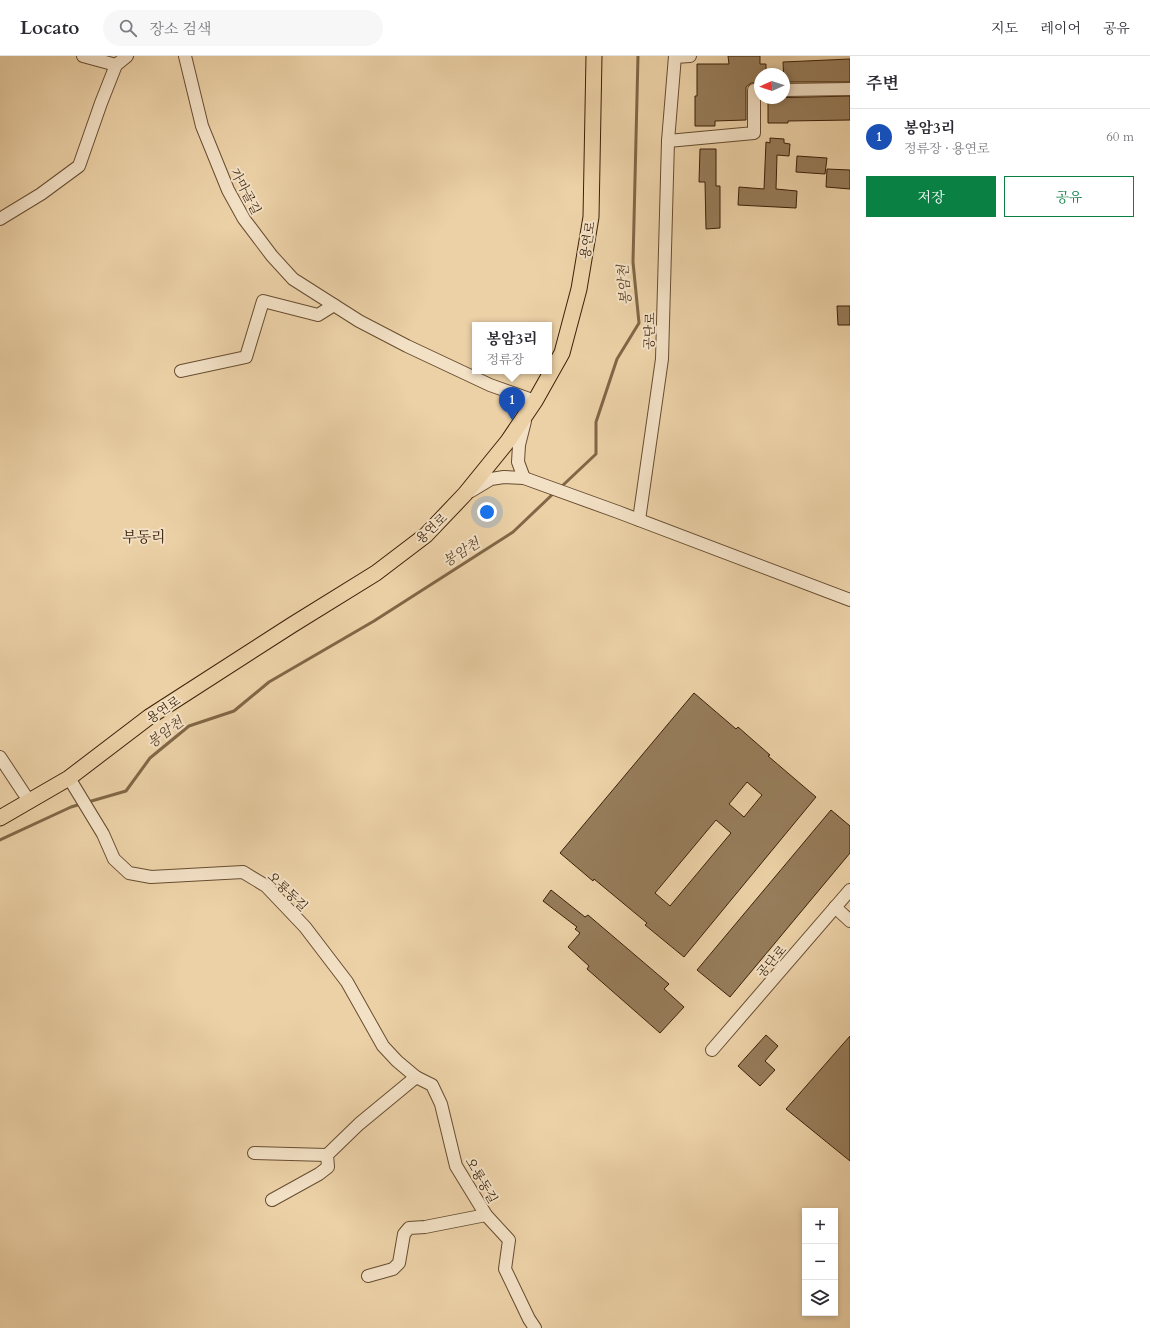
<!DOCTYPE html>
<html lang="ko">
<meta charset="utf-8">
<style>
:root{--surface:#fff;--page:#f7f7f7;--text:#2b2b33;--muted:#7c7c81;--line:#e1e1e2;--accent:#0b8043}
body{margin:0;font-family:Cardo,"Noto Serif KR",serif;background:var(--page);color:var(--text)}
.controls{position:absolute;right:12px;bottom:12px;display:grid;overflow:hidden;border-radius:0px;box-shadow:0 2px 6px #0003}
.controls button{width:36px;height:36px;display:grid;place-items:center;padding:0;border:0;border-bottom:1px solid var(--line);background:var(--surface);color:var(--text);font:20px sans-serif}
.compass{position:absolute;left:754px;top:12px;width:36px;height:36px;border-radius:50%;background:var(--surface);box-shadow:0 2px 6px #0003;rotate:267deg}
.you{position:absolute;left:487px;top:456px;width:14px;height:14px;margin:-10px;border:3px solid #fff;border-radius:50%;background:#1a73e8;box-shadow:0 0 0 6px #1a73e833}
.badge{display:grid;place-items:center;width:26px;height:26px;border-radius:50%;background:var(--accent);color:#fff;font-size:13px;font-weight:700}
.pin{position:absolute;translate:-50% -33px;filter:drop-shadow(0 1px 2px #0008)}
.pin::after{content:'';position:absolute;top:21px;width:14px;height:12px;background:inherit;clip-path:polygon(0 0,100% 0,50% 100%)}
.popup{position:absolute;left:472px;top:266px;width:80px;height:52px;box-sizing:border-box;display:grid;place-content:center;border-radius:0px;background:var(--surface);filter:drop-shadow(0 1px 3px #0005);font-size:13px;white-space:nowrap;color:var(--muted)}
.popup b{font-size:15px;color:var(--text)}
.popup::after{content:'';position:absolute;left:50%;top:100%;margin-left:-8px;border:8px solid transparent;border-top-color:var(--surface)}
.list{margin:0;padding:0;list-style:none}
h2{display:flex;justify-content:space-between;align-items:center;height:52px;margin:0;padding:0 16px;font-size:17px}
h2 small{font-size:13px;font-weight:400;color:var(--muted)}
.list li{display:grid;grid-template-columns:26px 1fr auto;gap:12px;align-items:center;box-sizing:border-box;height:56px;padding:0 16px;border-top:1px solid var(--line)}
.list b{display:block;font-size:15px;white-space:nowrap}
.list p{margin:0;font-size:13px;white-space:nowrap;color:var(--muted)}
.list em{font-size:13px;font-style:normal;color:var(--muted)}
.actions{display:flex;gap:8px;padding:12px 16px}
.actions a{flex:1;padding:9px 0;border:1px solid var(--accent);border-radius:0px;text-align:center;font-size:14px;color:var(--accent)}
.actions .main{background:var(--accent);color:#fff}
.icon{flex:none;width:22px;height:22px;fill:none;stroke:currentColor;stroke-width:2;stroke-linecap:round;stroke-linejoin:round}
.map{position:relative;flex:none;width:850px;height:1272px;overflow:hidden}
header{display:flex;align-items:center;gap:24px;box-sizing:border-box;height:56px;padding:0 20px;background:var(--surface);border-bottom:1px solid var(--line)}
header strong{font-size:19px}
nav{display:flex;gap:22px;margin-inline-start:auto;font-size:14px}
.search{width:280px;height:36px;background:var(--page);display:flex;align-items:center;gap:10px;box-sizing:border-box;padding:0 14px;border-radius:22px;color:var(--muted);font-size:15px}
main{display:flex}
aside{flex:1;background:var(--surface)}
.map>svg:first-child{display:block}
</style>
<header>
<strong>Locato</strong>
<div class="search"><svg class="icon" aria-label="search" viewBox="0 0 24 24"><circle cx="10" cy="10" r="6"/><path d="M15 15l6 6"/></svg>장소 검색</div>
<nav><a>지도</a><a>레이어</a><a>공유</a></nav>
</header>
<main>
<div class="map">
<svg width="850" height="1272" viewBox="0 0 850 1272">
<rect width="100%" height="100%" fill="#ecd1a7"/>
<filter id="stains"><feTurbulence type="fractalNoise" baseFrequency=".005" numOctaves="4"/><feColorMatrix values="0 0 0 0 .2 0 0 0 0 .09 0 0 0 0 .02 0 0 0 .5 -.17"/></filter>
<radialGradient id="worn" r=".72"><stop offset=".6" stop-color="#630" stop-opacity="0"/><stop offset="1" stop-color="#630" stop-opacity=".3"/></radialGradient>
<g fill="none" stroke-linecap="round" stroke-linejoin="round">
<g stroke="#816747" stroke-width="3">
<polyline points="561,431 596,398 596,366 617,303 639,267 633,206 638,0"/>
<polyline points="88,746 126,735 150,702 189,670 234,655 269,626 374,565 513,476 555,436"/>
<polyline points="0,784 71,751 81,748"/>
</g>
</g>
<g fill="#977d5b" stroke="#3b2109" fill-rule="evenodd">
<polygon points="728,0 760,0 760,8 766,8 766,18 760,18 760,26 751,27 746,31 746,64 715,65 715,70 695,70 695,40 697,40 697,8 729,8"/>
<polygon points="850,3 850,26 784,26 783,6"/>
<polygon points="850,40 850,64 788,65 788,67 768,67 768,42"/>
<polygon points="770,82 784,83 784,87 790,88 789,100 777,99 776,133 797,135 796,152 738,149 739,131 764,133 766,86 770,87"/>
<polygon points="700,93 716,93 716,130 720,130 720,172 706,173 705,126 699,126"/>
<polygon points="797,100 827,102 825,118 796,116"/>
<polygon points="827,113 850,114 850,133 826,131"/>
<polygon points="837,250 850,250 850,269 838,269"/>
<path d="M694,637L736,673L738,671L770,699L768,700L816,741L684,901L645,869L647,867L594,823L593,825L560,797ZM747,726L762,739L744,761L729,748ZM716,764L731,777L670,850L655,837Z"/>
<polygon points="831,754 850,770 850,797 730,941 697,914"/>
<polygon points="551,834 585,861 588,859 669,928 664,933 684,951 660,977 587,913 589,910 568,891 580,877 575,873 577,871 543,845"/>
<polygon points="766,979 778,990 765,1005 775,1014 760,1030 738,1010"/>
<polygon points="850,980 850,1105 786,1053"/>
</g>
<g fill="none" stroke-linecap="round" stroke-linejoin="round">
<g stroke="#674d30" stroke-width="14">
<g id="minor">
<polyline points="83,0 116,9"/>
<polyline points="185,0 202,70 228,134 244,163 272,200 293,223 359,265 407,290 490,329 535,345"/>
<polyline points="675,1 690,0"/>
<polyline points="784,34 850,33"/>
<polyline points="668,85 754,77 754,34 760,34"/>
<polyline points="0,163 41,138 79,110 101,47 116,9 127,0"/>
<polyline points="181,315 246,301 263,245 318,259 334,249"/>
<polyline points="524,422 518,406 519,389 525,365"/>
<polyline points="471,435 491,423 504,421 524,422 618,456 850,544"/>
<polyline points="639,464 662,303 668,85 675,0"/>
<polyline points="0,701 29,745"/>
<polyline points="69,722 103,778 114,803 129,817 151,821 243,816 266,830 305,871 347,926 383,990 397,1005 416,1021 359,1068 327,1099 328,1111 319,1118 272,1144"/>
<polyline points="835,851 850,865"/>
<polyline points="712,994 850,834"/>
<polyline points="416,1021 432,1029 441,1048 456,1110 486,1159 509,1184 505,1213 529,1263 535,1272"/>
<polyline points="254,1097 327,1099"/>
<polyline points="368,1220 393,1213 399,1207 404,1178 409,1172 425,1171 486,1159"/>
</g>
</g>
<g stroke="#3b2109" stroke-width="17">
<polyline id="major" points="0,762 69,722 149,661 292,569 376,517 426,479 465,438 508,385 535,345 562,297 579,233 591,161 594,0"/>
</g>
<use href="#minor" stroke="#f3e1c6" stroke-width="12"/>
<use href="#major" stroke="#ecd1a7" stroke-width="15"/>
</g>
<g text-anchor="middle" stroke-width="4" stroke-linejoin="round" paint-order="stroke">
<g font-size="13" fill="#3b2109" stroke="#f3e1c6">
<text transform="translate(246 135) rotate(62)" y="5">가마골길</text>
<text transform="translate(587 184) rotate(-81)" y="5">용연로</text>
<text transform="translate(649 275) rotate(-88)" y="5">공단로</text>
<text transform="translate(431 472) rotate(-43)" y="5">용연로</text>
<text transform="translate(163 653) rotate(-34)" y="5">용연로</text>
<text transform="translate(288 835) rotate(44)" y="5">오룡동길</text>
<text transform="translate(771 905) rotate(-49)" y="5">공단로</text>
<text transform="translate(482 1124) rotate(60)" y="5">오룡동길</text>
</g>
<g font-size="14" font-style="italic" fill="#5e4428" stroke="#f3e1c6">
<text transform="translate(624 229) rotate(-95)" y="5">봉암천</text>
<text transform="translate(461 496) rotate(-32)" y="5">봉암천</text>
<text transform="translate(165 676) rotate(-37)" y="5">봉암천</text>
</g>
<g font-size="15" fill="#3b2109" stroke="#f3e1c6">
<text x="144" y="486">부동리</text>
</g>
</g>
<rect width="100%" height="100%" filter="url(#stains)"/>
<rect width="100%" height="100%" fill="url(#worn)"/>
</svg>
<div class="controls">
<button>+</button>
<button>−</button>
<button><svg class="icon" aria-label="layers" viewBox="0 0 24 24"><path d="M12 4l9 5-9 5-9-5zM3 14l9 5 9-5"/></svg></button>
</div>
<svg class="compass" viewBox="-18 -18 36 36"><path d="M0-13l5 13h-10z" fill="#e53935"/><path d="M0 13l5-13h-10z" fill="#7c7c81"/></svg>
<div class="you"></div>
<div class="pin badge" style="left:512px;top:364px;background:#1a4fb4">1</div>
<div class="popup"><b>봉암3리</b>정류장</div>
</div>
<aside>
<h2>주변<small></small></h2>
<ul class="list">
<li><span class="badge" style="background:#1a4fb4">1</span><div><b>봉암3리</b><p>정류장 · 용연로</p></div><em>60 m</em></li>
</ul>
<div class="actions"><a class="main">저장</a><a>공유</a></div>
</aside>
</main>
